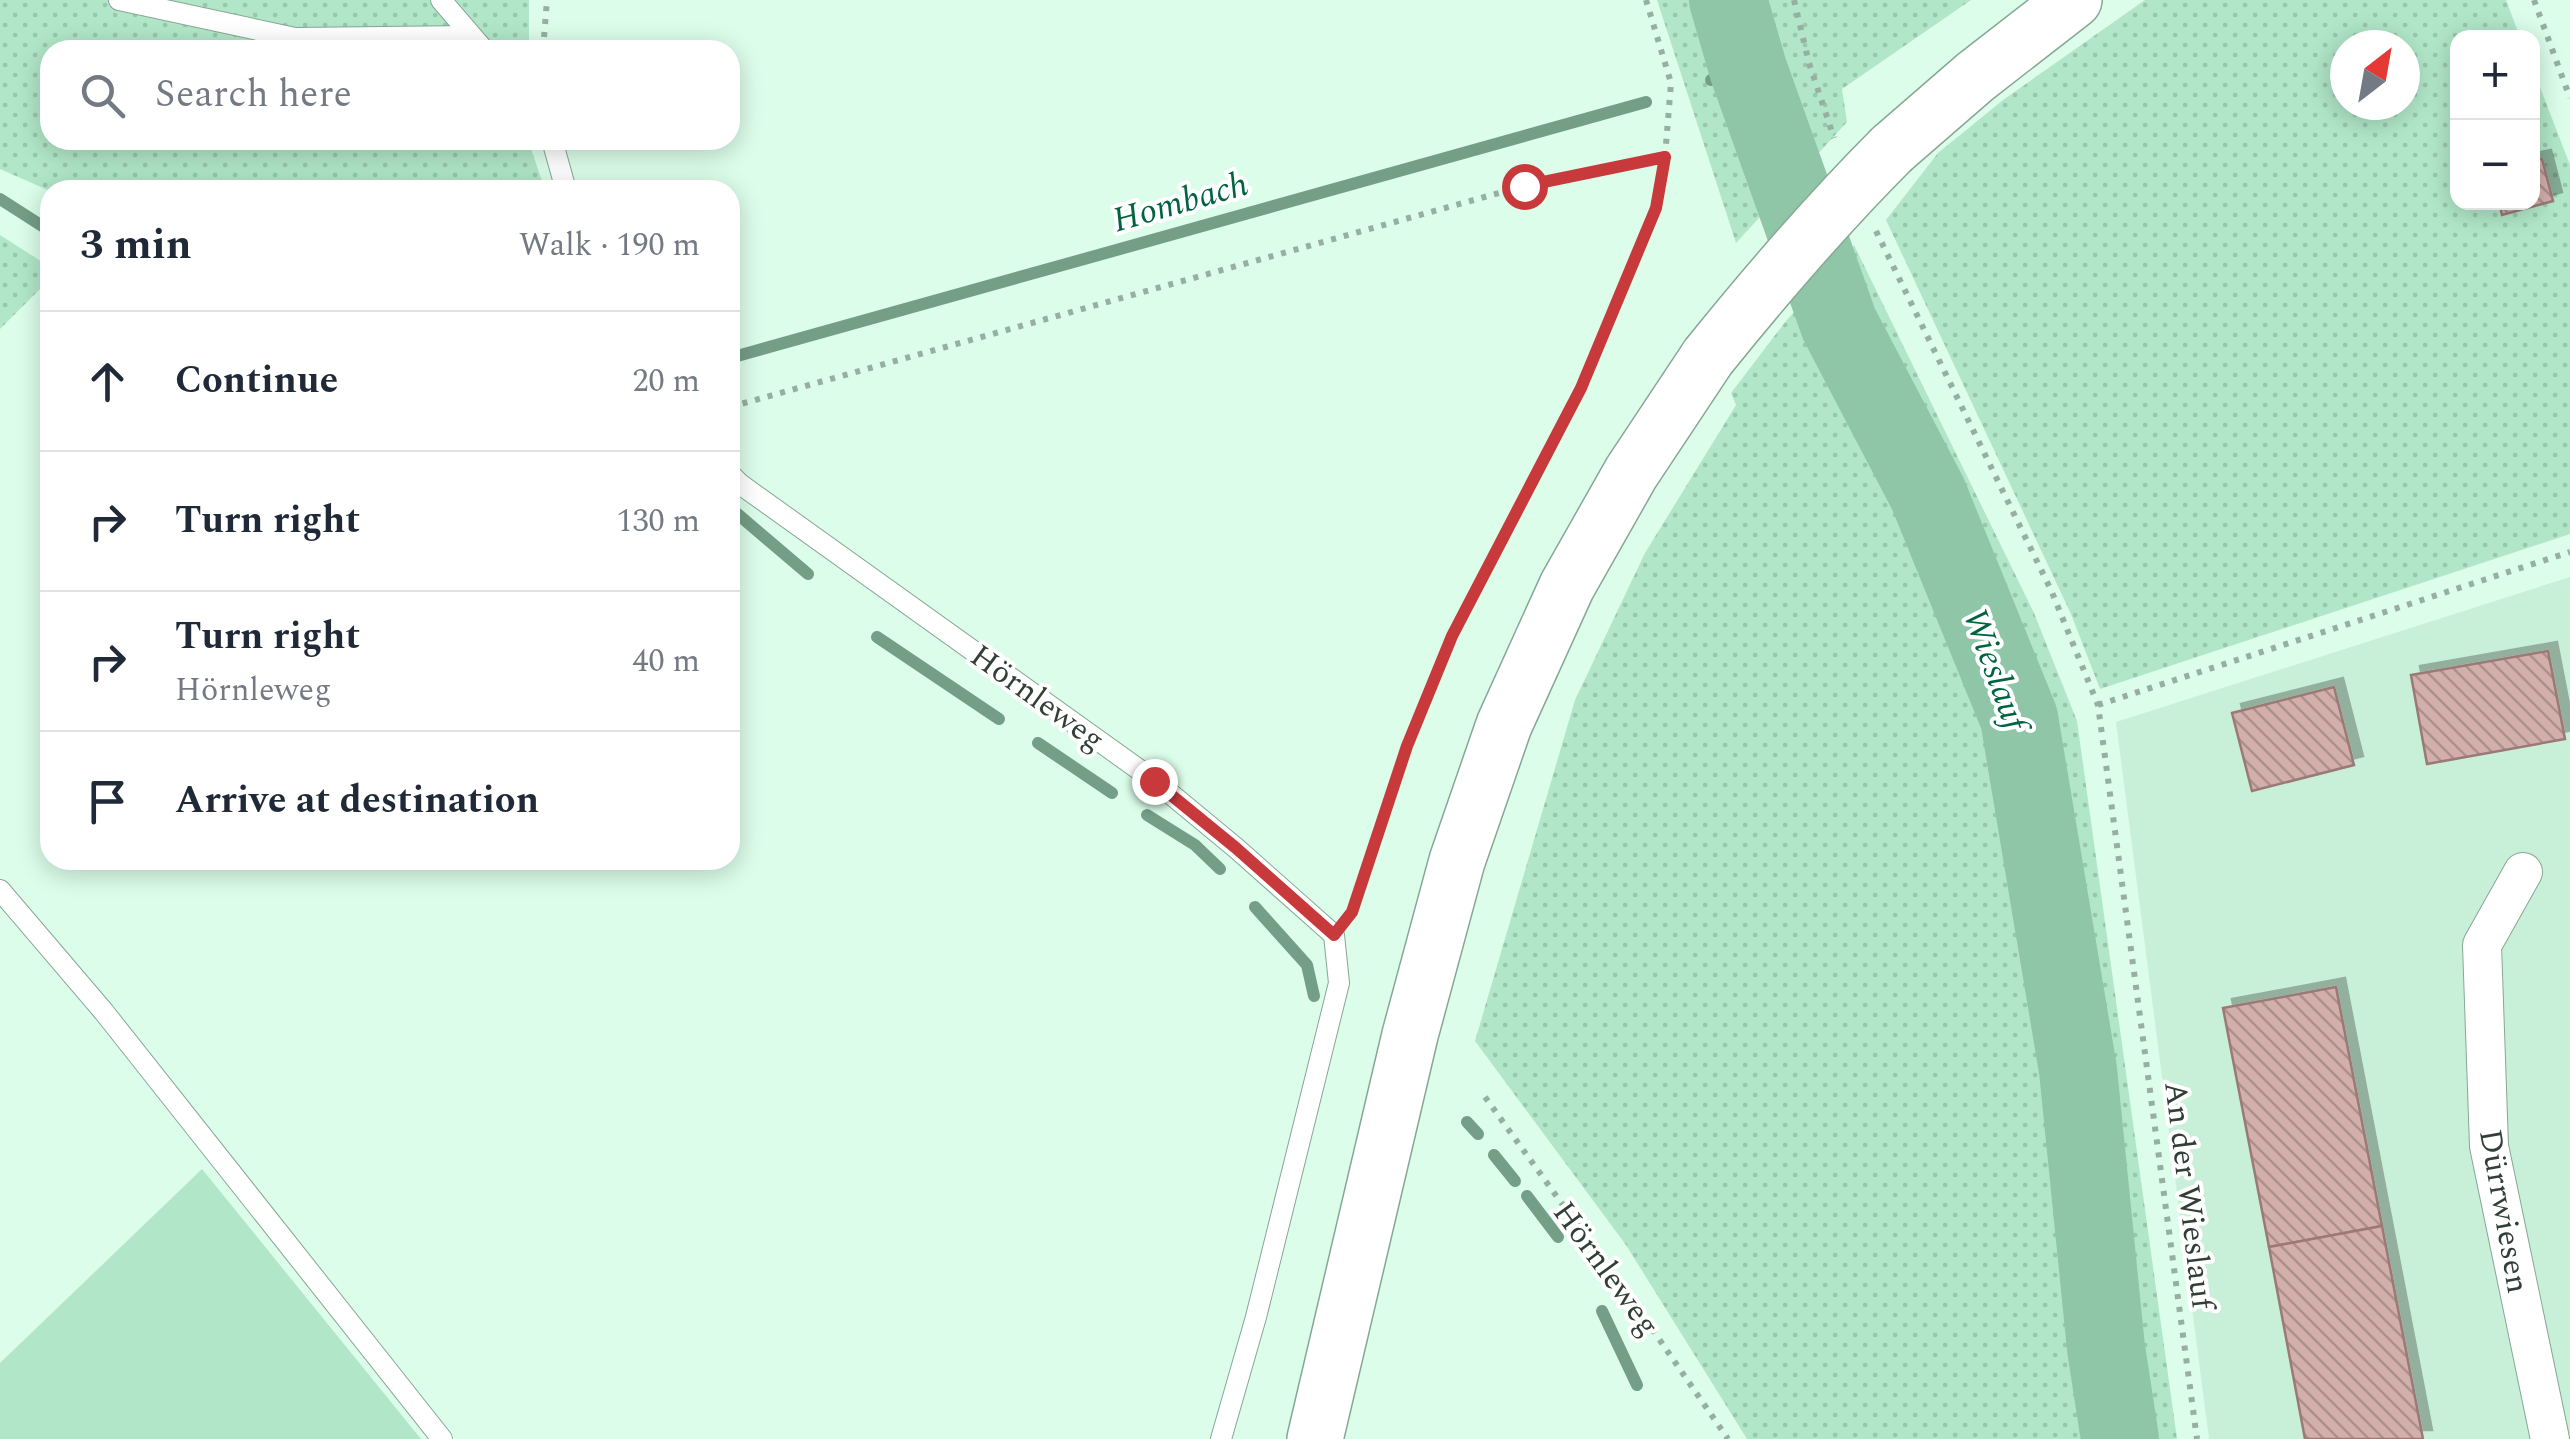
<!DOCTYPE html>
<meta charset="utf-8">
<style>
:root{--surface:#fff;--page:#f6f6f7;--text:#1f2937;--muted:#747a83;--line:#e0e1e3}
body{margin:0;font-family:Spectral,serif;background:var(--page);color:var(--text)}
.controls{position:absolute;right:30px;top:30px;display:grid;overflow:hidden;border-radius:20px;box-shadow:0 5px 25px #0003}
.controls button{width:90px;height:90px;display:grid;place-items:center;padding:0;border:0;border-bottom:2px solid var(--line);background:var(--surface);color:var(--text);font:50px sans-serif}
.compass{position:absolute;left:2330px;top:30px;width:90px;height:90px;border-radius:50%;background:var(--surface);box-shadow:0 5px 25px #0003;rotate:31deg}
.stop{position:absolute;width:30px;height:30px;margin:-22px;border:8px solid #c8393b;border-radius:50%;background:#fff}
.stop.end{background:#c8393b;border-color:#fff;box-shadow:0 2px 10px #0008}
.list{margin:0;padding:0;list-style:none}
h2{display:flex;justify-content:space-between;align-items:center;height:130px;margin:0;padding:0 40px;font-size:42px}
h2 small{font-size:32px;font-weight:400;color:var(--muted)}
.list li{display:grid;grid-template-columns:65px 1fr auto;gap:30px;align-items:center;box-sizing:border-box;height:140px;padding:0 40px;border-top:2px solid var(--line)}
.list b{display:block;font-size:38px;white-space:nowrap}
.list p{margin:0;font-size:32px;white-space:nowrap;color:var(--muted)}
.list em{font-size:32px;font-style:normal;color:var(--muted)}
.icon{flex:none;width:55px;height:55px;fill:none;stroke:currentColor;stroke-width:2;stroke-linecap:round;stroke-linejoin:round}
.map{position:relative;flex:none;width:2570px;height:1439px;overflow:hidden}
.search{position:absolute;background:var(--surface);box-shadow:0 5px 25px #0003;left:40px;top:40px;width:700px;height:110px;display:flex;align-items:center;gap:25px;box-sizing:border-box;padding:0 35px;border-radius:30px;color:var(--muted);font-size:38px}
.panel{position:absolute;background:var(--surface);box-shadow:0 5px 25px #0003;left:40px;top:180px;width:700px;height:690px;border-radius:30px}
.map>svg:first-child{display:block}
</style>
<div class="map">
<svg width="2570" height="1439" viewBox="0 0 2570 1439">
<defs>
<pattern id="grass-dots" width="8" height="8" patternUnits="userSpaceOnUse" patternTransform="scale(2.5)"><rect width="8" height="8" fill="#b1e7c8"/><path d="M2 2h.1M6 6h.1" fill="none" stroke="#99c7ac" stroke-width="1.8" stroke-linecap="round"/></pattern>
<pattern id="building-back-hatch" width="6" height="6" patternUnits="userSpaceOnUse" patternTransform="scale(2.5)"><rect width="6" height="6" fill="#d3afab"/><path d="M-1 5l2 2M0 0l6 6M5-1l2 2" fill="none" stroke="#ac908c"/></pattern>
<filter id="shadow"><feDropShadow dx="9" dy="-9" stdDeviation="0" flood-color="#0004"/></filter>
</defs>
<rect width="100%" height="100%" fill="#dbfde9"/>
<polygon fill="#c8f0d9" points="2570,577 2570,1439 2209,1439 2116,722"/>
<g fill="url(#grass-dots)" fill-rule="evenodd">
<polygon points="0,0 529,0 529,50 50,50 50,140 528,140 545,190 50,191 0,169"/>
<polygon points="1657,0 1971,0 1842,89 1847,122 1736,243"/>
<path d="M2145,0H2506L2520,37L2458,38V202H2532L2533,69L2570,165V534L2100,689L2071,614L1886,220L1938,153L2003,100ZM2345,45H2405V105H2345Z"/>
<polygon points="0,235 50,267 50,279 0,329"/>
<polygon points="1854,245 2034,613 2077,721 2177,1439 1747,1439 1626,1245 1475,1041 1575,700 1645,553 1736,405 1731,393 1786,321"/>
</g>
<polygon fill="#b1e7c8" points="202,1169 421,1439 0,1439 0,1363"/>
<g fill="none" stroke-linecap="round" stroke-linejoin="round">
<g stroke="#749e86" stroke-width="12">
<polyline points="1711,80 1748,69"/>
<polyline points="0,199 50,231"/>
<polyline points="730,358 1646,102"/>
<polyline points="734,511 808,574"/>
<polyline points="877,637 999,719"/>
<polyline points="1038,743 1112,793"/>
<polyline points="1147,815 1195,845 1220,869"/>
<polyline points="1255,907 1307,965 1314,996"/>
<polyline points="1467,1122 1478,1134"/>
<polyline points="1494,1155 1515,1181"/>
<polyline points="1527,1196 1558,1237"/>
<polyline points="1602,1311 1637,1385"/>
</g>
<polyline stroke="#90c6a8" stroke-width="78" points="1728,0 1748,69 1839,324 1928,494 2019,718 2078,1070 2106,1348 2120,1439"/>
</g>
<g fill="url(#building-back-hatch)" stroke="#9b7976" stroke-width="2.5" filter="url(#shadow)">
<polygon points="2542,159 2553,201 2502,215 2499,202 2532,202 2532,161"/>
<polygon points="2548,651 2565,739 2427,764 2411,675"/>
<polygon points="2334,687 2354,765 2252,791 2232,713"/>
<polygon points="2336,987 2382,1226 2269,1247 2223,1008"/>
<polygon points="2382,1226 2423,1439 2305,1439 2269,1247"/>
</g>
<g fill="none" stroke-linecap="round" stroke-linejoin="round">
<g stroke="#87a795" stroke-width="22">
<g id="service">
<polyline points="119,0 295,38 471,36"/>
<polyline points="441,0 484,50"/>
<polyline points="552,140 566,190"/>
<polyline points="730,474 740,484 1155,781 1236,848 1334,935 1339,983 1256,1317 1221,1439"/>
<polyline points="0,890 104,1012 442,1439"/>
</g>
</g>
<g stroke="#87a795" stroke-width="40">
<polyline id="minor" points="2523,872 2482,945 2489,1146 2550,1439"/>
</g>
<g stroke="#87a795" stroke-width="58">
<g id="secondary">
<polyline points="1892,149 1975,77 2074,0"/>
<polyline points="1315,1439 1410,1035 1457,861 1504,725 1567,586 1631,473 1708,357"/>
</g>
</g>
<g stroke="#96afa0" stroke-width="6" stroke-dasharray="5 8" stroke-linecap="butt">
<polyline points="1794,0 1809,63 1834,138"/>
<polyline points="2534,0 2570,98"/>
<polyline points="543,50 547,0"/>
<polyline points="1876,231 2051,590 2098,705 2197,1439"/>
<polyline points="730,407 1524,186 1665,157"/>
<polyline points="2098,705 2570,552"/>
<polyline points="1353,911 1407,746 1452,636 1581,388 1656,208 1665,157 1671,83 1646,0"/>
<polyline points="1485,1097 1648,1323 1728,1439"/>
</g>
<use href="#service" stroke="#fff" stroke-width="20"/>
<use href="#minor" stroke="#fff" stroke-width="38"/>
<use href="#secondary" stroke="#fff" stroke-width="55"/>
<g stroke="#87a795" stroke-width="58" stroke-linecap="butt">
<path id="secondary-bridge" d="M1708,357C1766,285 1826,215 1892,149"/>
</g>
<use href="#secondary-bridge" stroke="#fff" stroke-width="55"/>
</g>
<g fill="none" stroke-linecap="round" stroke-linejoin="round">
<polyline stroke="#c8393b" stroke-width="12" points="1154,781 1236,848 1334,935 1352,912 1407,746 1452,636 1581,388 1656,208 1665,157 1524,186"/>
</g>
<g text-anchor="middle" stroke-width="8" stroke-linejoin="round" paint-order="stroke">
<g font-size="32" fill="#323f37" stroke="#fff">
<text transform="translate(1038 697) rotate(36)" y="11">Hörnleweg</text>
<text transform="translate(2190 1195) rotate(83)" y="11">An der Wieslauf</text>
<text transform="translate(2505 1211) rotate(80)" y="11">Dürrwiesen</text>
<text transform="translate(1607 1268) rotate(54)" y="11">Hörnleweg</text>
</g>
<g font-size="35" font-style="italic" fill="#01633f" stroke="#fff">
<text transform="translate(1180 201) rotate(-16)" y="12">Hombach</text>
<text transform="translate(1996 669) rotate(70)" y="12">Wieslauf</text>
</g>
</g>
</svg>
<div class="controls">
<button>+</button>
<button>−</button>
</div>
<svg class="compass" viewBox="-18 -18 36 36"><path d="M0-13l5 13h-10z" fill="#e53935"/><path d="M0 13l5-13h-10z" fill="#747a83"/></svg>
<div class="stop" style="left:1524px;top:186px"></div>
<div class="stop end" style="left:1154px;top:781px"></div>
<div class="search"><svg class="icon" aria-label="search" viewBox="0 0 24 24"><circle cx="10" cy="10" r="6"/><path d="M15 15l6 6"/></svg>Search here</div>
<section class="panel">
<h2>3 min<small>Walk · 190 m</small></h2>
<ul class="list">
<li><svg class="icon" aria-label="ahead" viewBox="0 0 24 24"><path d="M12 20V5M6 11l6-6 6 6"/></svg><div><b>Continue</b></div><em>20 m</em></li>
<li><svg class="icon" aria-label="right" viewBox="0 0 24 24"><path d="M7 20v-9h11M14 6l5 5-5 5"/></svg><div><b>Turn right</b></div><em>130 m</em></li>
<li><svg class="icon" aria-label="right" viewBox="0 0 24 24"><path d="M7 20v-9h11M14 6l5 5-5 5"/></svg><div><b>Turn right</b><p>Hörnleweg</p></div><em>40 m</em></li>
<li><svg class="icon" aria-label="arrive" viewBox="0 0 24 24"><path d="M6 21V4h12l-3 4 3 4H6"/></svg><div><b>Arrive at destination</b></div></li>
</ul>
</section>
</div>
